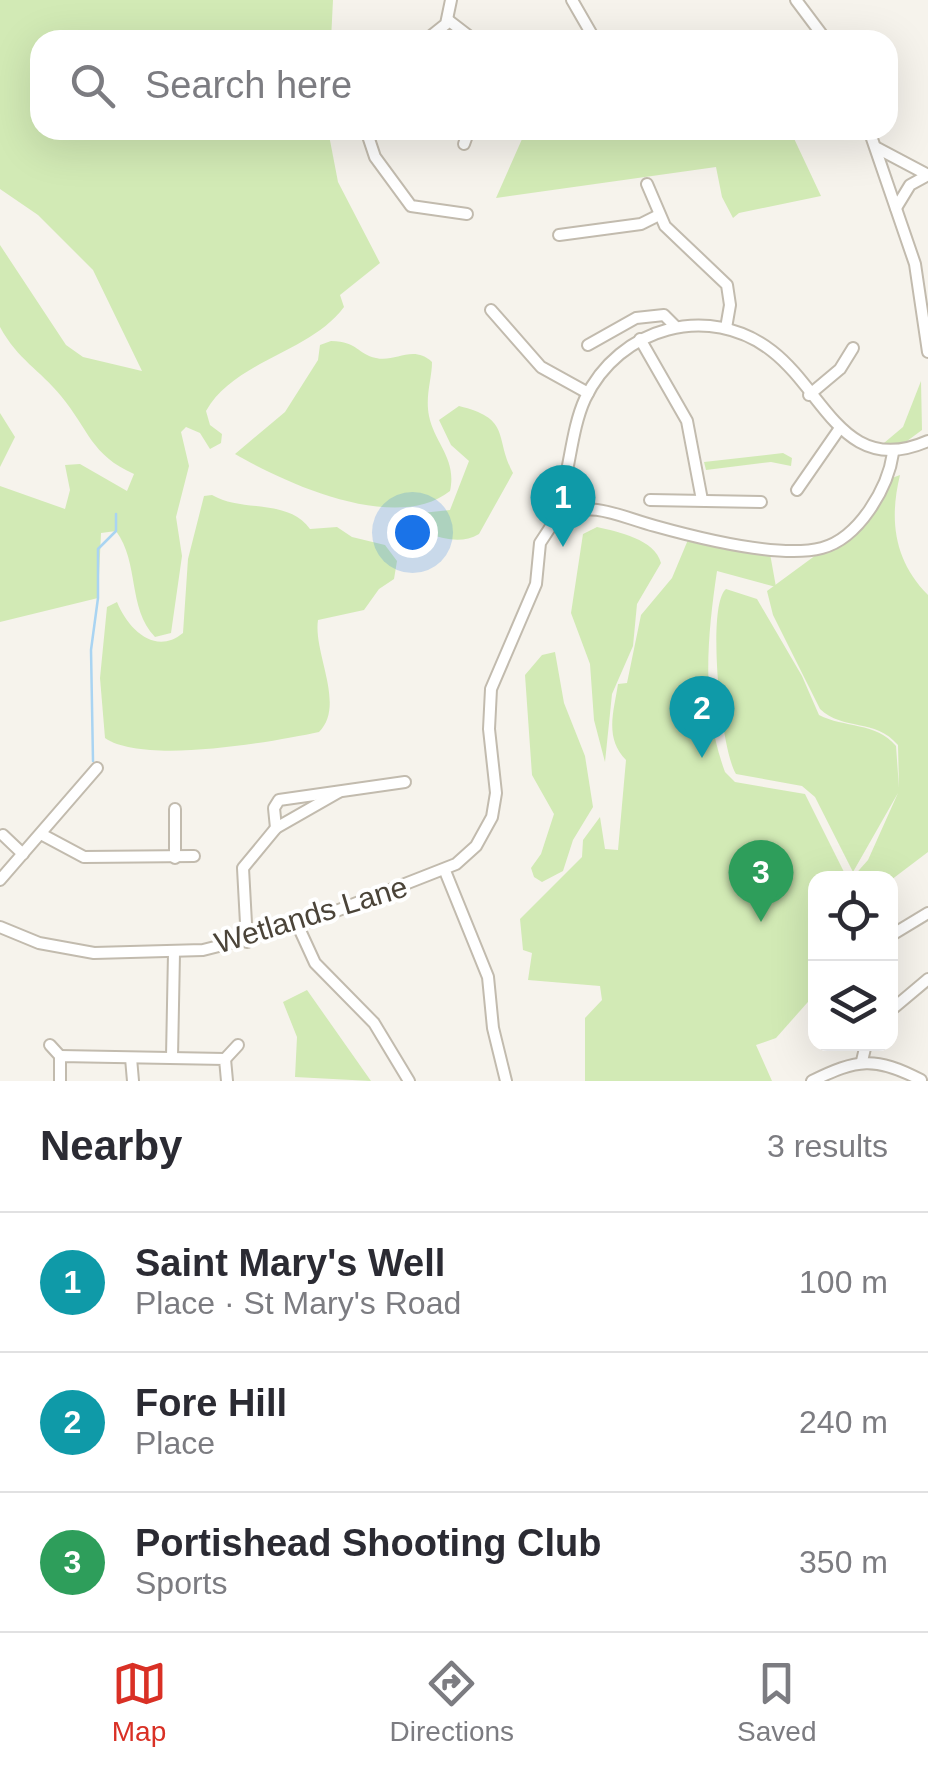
<!DOCTYPE html>
<meta charset="utf-8">
<style>
:root{--surface:#fff;--page:#f2f2f3;--text:#2b2b33;--muted:#7c7c81;--line:#e1e1e2;--accent:#d93025}
body{margin:0;font-family:Helvetica,sans-serif;background:var(--page);color:var(--text)}
.controls{position:absolute;right:30px;bottom:30px;display:grid;overflow:hidden;border-radius:20px;box-shadow:0 10px 40px #0002}
.controls button{width:90px;height:90px;display:grid;place-items:center;padding:0;border:0;border-bottom:2px solid var(--line);background:var(--surface);color:var(--text);font:50px sans-serif}
.you{position:absolute;left:412px;top:532px;width:35px;height:35px;margin:-25px;border:8px solid #fff;border-radius:50%;background:#1a73e8;box-shadow:0 0 0 15px #1a73e833}
.badge{display:grid;place-items:center;width:65px;height:65px;border-radius:50%;background:var(--accent);color:#fff;font-size:32px;font-weight:700}
.pin{position:absolute;translate:-50% -82px;filter:drop-shadow(0 2px 5px #0008)}
.pin::after{content:'';position:absolute;top:52px;width:35px;height:30px;background:inherit;clip-path:polygon(0 0,100% 0,50% 100%)}
.list{margin:0;padding:0;list-style:none}
h2{display:flex;justify-content:space-between;align-items:center;height:130px;margin:0;padding:0 40px;font-size:42px}
h2 small{font-size:32px;font-weight:400;color:var(--muted)}
.list li{display:grid;grid-template-columns:65px 1fr auto;gap:30px;align-items:center;box-sizing:border-box;height:140px;padding:0 40px;border-top:2px solid var(--line)}
.list b{display:block;font-size:38px;white-space:nowrap}
.list p{margin:0;font-size:32px;white-space:nowrap;color:var(--muted)}
.list em{font-size:32px;font-style:normal;color:var(--muted)}
.icon{flex:none;width:55px;height:55px;fill:none;stroke:currentColor;stroke-width:2;stroke-linecap:round;stroke-linejoin:round}
.map{position:relative;flex:none;width:928px;height:1081px;overflow:hidden}
.search{position:absolute;background:var(--surface);box-shadow:0 10px 40px #0002;left:30px;right:30px;top:30px;height:110px;display:flex;align-items:center;gap:25px;box-sizing:border-box;padding:0 35px;border-radius:30px;color:var(--muted);font-size:38px}
.sheet{height:550px;background:var(--surface)}
nav{display:flex;justify-content:space-around;align-items:center;box-sizing:border-box;height:140px;border-top:2px solid var(--line);background:var(--surface);font-size:28px;color:var(--muted)}
nav a{display:grid;justify-items:center;gap:5px}
nav .on{color:var(--accent)}
.map>svg:first-child{display:block}
</style>
<div class="map">
<svg width="928" height="1081" viewBox="0 0 928 1081">
<rect width="100%" height="100%" fill="#f6f3ec"/>
<g fill="#d2eab5">
<path d="M0,0H333L331,40H40V130H328L338,182L380,263L340,295L344,307C310,353 235,360 206,411L210,425L222,434L221,443L210,449L200,433L186,427L181,432L189,466L176,517L182,556L171,633L155,637C127,607 140,564 116,531L101,533L98,598L0,622V486L65,509L70,490L65,465L80,464L127,491L134,474C91,455 89,430 61,396C40,370 18,360 0,327V245L66,345L83,357L142,371L93,270L38,215L0,189Z"/>
<polygon points="526,130 790,130 821,196 739,213 733,218 722,197 716,167 496,198"/>
<path d="M331,341C359,342 357,354 376,358C395,363 413,344 432,362C432,379 425,395 429,416C435,444 457,459 450,491C396,534 285,483 235,454L285,412L318,360L320,345Z"/>
<polygon points="921,381 922,430 903,444 884,443 903,427"/>
<path d="M459,406C512,419 494,437 513,473L479,534C454,549 426,531 401,524L403,515L450,510L469,461L451,445L439,420Z"/>
<polygon points="0,413 15,437 0,467"/>
<polygon points="783,453 792,458 791,466 771,462 706,470 704,462"/>
<path d="M900,475C889,520 894,561 928,595V852L891,880L852,878L868,860L898,793L853,872L815,797L802,786L736,774C721,751 706,605 726,589L757,599L802,676L819,715C844,728 876,722 896,746L899,788L898,745C875,718 843,731 820,709L773,615L767,591L869,516L892,478Z"/>
<path d="M212,495C243,513 288,498 310,529L337,527L352,537L385,545L397,561L394,579L379,589L364,610L318,620C313,653 346,705 319,732C272,742 144,765 105,738L100,678L107,607L117,602C128,629 155,656 183,633L188,559L204,496Z"/>
<path d="M597,527C618,532 655,539 661,563L637,604L633,646L612,694L605,762L594,720L590,664L571,613L583,534Z"/>
<path d="M690,535L769,548L776,587L717,571C707,638 701,707 725,772L735,782L805,794L847,878H816L815,994L776,1038L756,1045L772,1081H585V1018L602,1000L600,986L528,980L532,953L523,950L520,919L582,857L583,840L600,817L605,849L618,850L626,760C604,738 614,711 618,684L627,683L641,615L672,578Z"/>
<polygon points="555,652 564,703 585,756 593,807 573,840 563,871 542,882 534,877 531,868 541,854 554,814 532,775 525,675 542,655"/>
<polygon points="307,990 371,1081 295,1077 297,1037 283,1002"/>
</g>
<g fill="none" stroke-linecap="round" stroke-linejoin="round">
<polyline stroke="#a9d4f2" stroke-width="2.5" points="93,761 91,650 98,598 98,549 116,531 116,514"/>
<g stroke="#c2bbae" stroke-width="14">
<g id="minor">
<polyline points="572,0 595,40"/>
<polyline points="796,0 826,40"/>
<polyline points="448,20 474,40"/>
<polyline points="426,40 446,24 451,0"/>
<polyline points="682,40 689,40"/>
<polyline points="366,130 375,157 411,206 467,214"/>
<polyline points="869,130 915,264 928,352"/>
<polyline points="464,144 469,130"/>
<polyline points="877,148 928,175"/>
<polyline points="647,184 665,226 727,285 730,305 726,328"/>
<polyline points="896,208 910,185 928,175"/>
<polyline points="559,235 641,224 659,215"/>
<polyline points="491,310 541,367 588,393"/>
<polyline points="640,339 687,421 702,500"/>
<polyline points="588,345 636,318 664,315 676,327"/>
<polyline points="809,395 840,369 853,348"/>
<path d="M574,483L565,480C571,454 574,423 585,399C619,327 709,302 772,351C825,392 844,478 928,441"/>
<polyline points="797,490 840,428"/>
<polyline points="650,500 761,502"/>
<polyline points="276,828 274,808 279,800 405,782"/>
<polyline points="41,834 84,857 194,856"/>
<polyline points="3,835 23,854"/>
<polyline points="175,858 175,809"/>
<polyline points="445,871 488,977 493,1028 506,1081"/>
<polyline points="0,880 97,768"/>
<polyline points="298,926 315,963 374,1023 409,1081"/>
<path d="M0,927L39,943L94,953L203,950L298,926L456,864L476,846L492,817L496,793L489,729L491,689L536,584L540,543L559,514C594,501 621,517 655,526C698,538 779,559 822,548C859,538 888,488 893,453"/>
<polyline points="890,936 928,913"/>
<polyline points="247,942 243,868 276,828 339,792"/>
<polyline points="890,1011 928,979"/>
<polyline points="50,1045 60,1056"/>
<polyline points="172,1057 174,953"/>
<polyline points="131,1058 133,1081"/>
<polyline points="225,1059 238,1045"/>
<polyline points="862,1061 866,1044"/>
<polyline points="60,1081 60,1056 225,1059 227,1081"/>
<path d="M812,1081C857,1059 875,1056 921,1080"/>
</g>
</g>
<use href="#minor" stroke="#fff" stroke-width="10"/>
</g>
<g text-anchor="middle" stroke-width="8" stroke-linejoin="round" paint-order="stroke">
<g font-size="30" fill="#4b4439" stroke="#fff">
<text transform="translate(311 915) rotate(-17)" y="10">Wetlands Lane</text>
</g>
</g>
</svg>
<div class="controls">
<button><svg class="icon" aria-label="locate" viewBox="0 0 24 24"><circle cx="12" cy="12" r="6"/><path d="M12 2v4M12 18v4M2 12h4M18 12h4"/></svg></button>
<button><svg class="icon" aria-label="layers" viewBox="0 0 24 24"><path d="M12 4l9 5-9 5-9-5zM3 14l9 5 9-5"/></svg></button>
</div>
<div class="you"></div>
<div class="pin badge" style="left:563px;top:547px;background:#0f9aa8">1</div>
<div class="pin badge" style="left:702px;top:758px;background:#0f9aa8">2</div>
<div class="pin badge" style="left:761px;top:922px;background:#2e9e5b">3</div>
<div class="search"><svg class="icon" aria-label="search" viewBox="0 0 24 24"><circle cx="10" cy="10" r="6"/><path d="M15 15l6 6"/></svg>Search here</div>
</div>
<section class="sheet">
<h2>Nearby<small>3 results</small></h2>
<ul class="list">
<li><span class="badge" style="background:#0f9aa8">1</span><div><b>Saint Mary's Well</b><p>Place · St Mary's Road</p></div><em>100 m</em></li>
<li><span class="badge" style="background:#0f9aa8">2</span><div><b>Fore Hill</b><p>Place</p></div><em>240 m</em></li>
<li><span class="badge" style="background:#2e9e5b">3</span><div><b>Portishead Shooting Club</b><p>Sports</p></div><em>350 m</em></li>
</ul>
</section>
<nav>
<a class="on"><svg class="icon" aria-label="map" viewBox="0 0 24 24"><path d="M3 6l6-2 6 2 6-2v14l-6 2-6-2-6 2zM9 4v14M15 6v14"/></svg>Map</a>
<a><svg class="icon" aria-label="directions" viewBox="0 0 24 24"><path d="M12 3l9 9-9 9-9-9zM9 14v-3h6M13 9l2 2-2 2"/></svg>Directions</a>
<a><svg class="icon" aria-label="saved" viewBox="0 0 24 24"><path d="M7 4h10v16l-5-4-5 4z"/></svg>Saved</a>
</nav>
